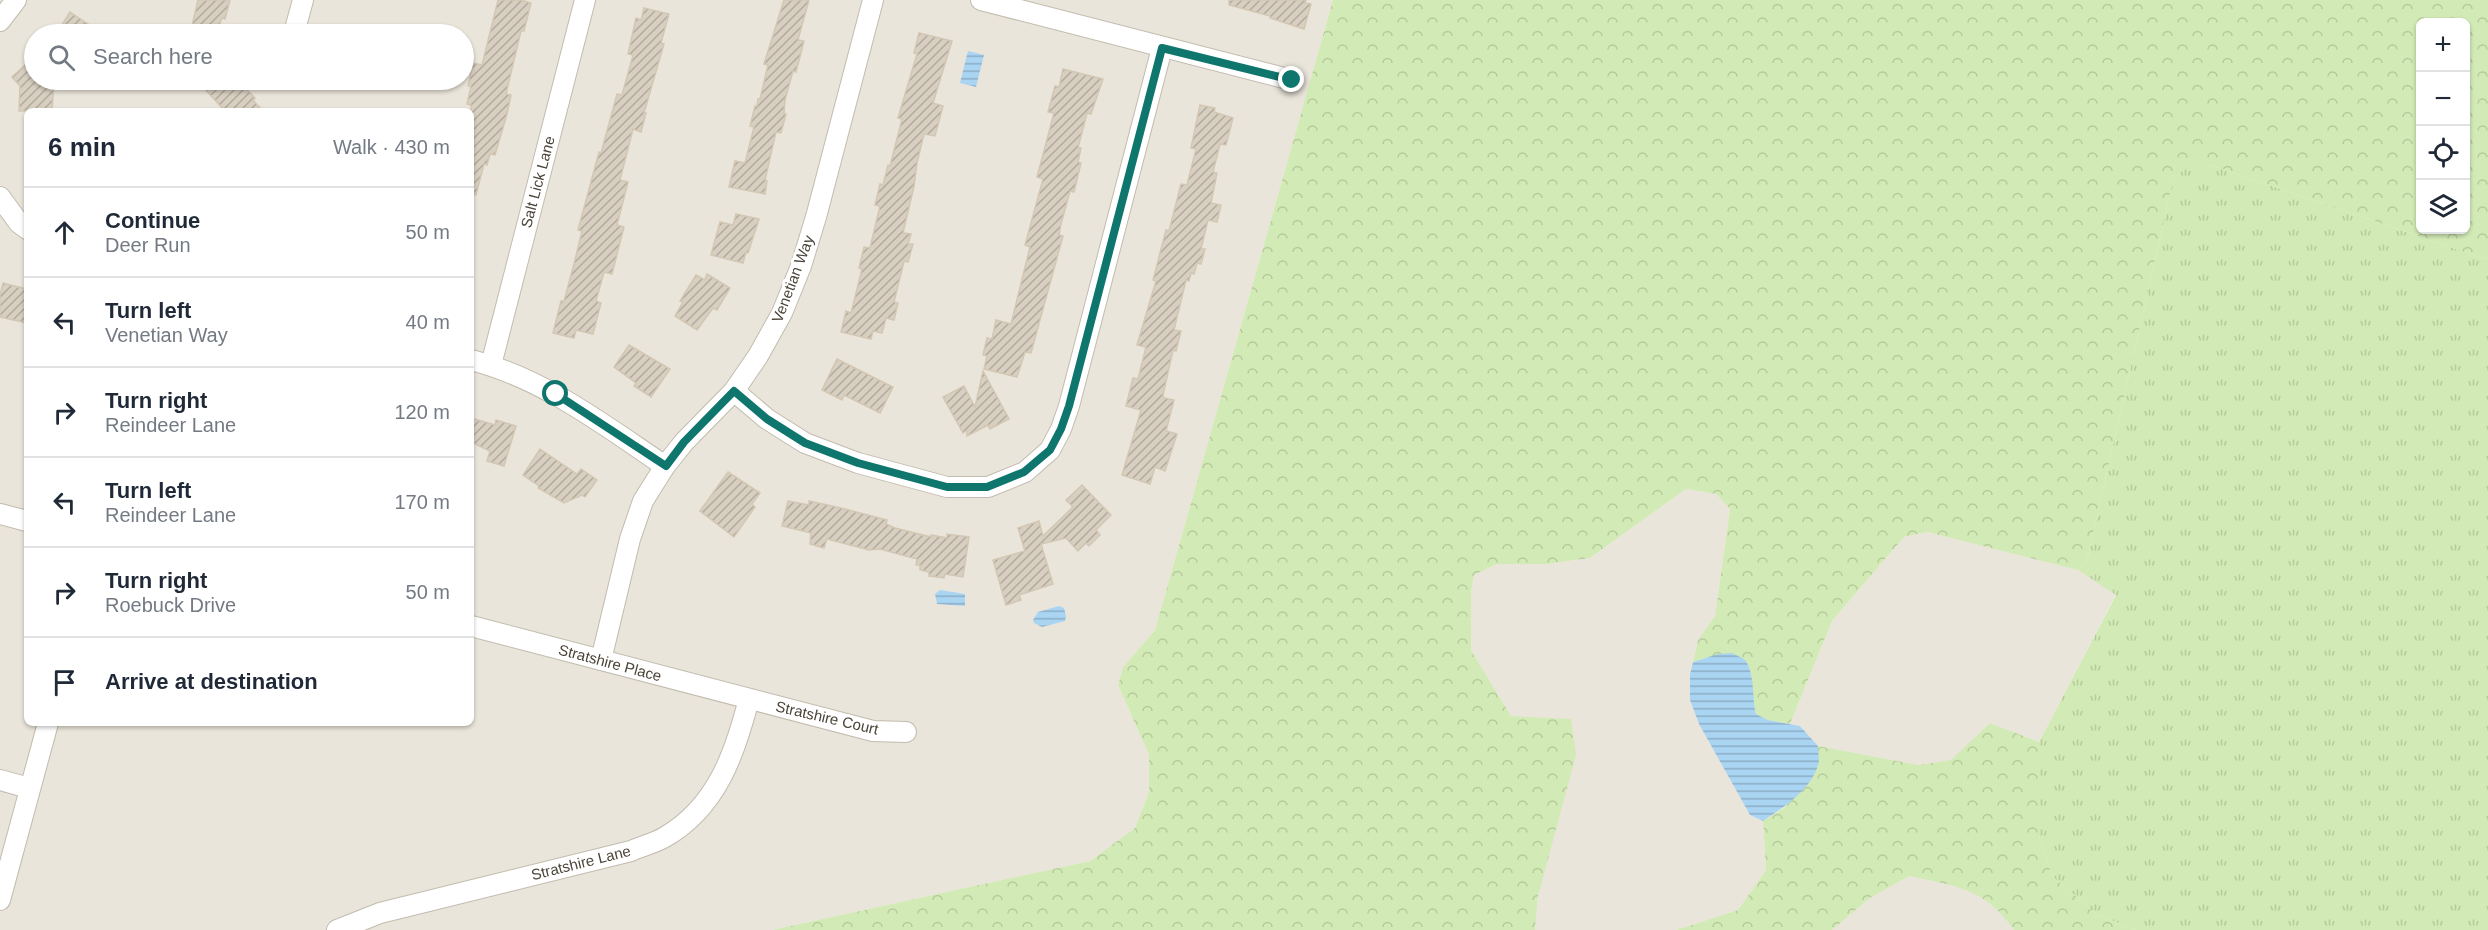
<!DOCTYPE html>
<meta charset="utf-8">
<style>
:root{--surface:#fff;--page:#f6f6f7;--text:#1f2937;--muted:#747a83;--line:#e0e1e3}
body{margin:0;font-family:Arial,sans-serif;background:var(--page);color:var(--text)}
.controls{position:absolute;right:18px;top:18px;display:grid;overflow:hidden;border-radius:9px;box-shadow:0 2px 4px #0004}
.controls button{width:54px;height:54px;display:grid;place-items:center;padding:0;border:0;border-bottom:2px solid var(--line);background:var(--surface);color:var(--text);font:30px sans-serif}
.stop{position:absolute;width:18px;height:18px;margin:-14px;border:4px solid #0f766e;border-radius:50%;background:#fff}
.stop.end{background:#0f766e;border-color:#fff;box-shadow:0 2px 6px #0008}
.list{margin:0;padding:0;list-style:none}
h2{display:flex;justify-content:space-between;align-items:center;height:78px;margin:0;padding:0 24px;font-size:26px}
h2 small{font-size:20px;font-weight:400;color:var(--muted)}
.list li{display:grid;grid-template-columns:39px 1fr auto;gap:18px;align-items:center;box-sizing:border-box;height:90px;padding:0 24px;border-top:2px solid var(--line)}
.list b{display:block;font-size:22px;white-space:nowrap}
.list p{margin:0;font-size:20px;white-space:nowrap;color:var(--muted)}
.list em{font-size:20px;font-style:normal;color:var(--muted)}
.icon{flex:none;width:33px;height:33px;fill:none;stroke:currentColor;stroke-width:2;stroke-linecap:round;stroke-linejoin:round}
.map{position:relative;flex:none;width:2488px;height:930px;overflow:hidden}
.search{position:absolute;background:var(--surface);box-shadow:0 2px 4px #0004;left:24px;top:24px;width:450px;height:66px;display:flex;align-items:center;gap:15px;box-sizing:border-box;padding:0 21px;border-radius:33px;color:var(--muted);font-size:22px}
.panel{position:absolute;background:var(--surface);box-shadow:0 2px 4px #0004;left:24px;top:108px;width:450px;height:618px;border-radius:9px}
.map>svg:first-child{display:block}
</style>
<div class="map">
<svg width="2488" height="930" viewBox="0 0 2488 930">
<defs>
<pattern id="grass-tufts" width="24" height="20" patternUnits="userSpaceOnUse" patternTransform="scale(1.5)"><rect width="24" height="20" fill="#d2eab5"/><path d="M3 7l-1-3M5 7V3M7 7l1-3M15 17l-1-3M17 17v-4M19 17l1-3" fill="none" stroke="#b6ca9c"/></pattern>
<pattern id="forest-crowns" width="20" height="18" patternUnits="userSpaceOnUse" patternTransform="scale(1.5)"><rect width="20" height="18" fill="#d2eab5"/><path d="M2 6a3 3 0 1 1 6 0M12 15a3 3 0 1 1 6 0" fill="none" stroke="#b6ca9c"/></pattern>
<pattern id="water-rules" width="6" height="5" patternUnits="userSpaceOnUse" patternTransform="scale(1.5)"><rect width="6" height="5" fill="#a9d4f2"/><path d="M0 2.5h6" fill="none" stroke="#8caec5"/></pattern>
<pattern id="building-hatch" width="6" height="6" patternUnits="userSpaceOnUse" patternTransform="scale(1.5)"><rect width="6" height="6" fill="#d8cfc1"/><path d="M-1 1l2-2M0 6l6-6M5 7l2-2" fill="none" stroke="#b1aa9e"/></pattern>
</defs>
<rect width="100%" height="100%" fill="#f6f3ec"/>
<g fill="#eae5da" fill-rule="evenodd">
<path d="M0,0H1333L1155,630L1123,667L1118,685L1149,755V792L1135,828L1090,861L772,930H0ZM34,34H464V80H34ZM27,111H471V723H27Z"/>
<polygon points="1686,489 1716,494 1730,509 1715,616 1698,640 1690,674 1690,700 1699,724 1750,815 1763,821 1766,870 1738,910 1676,930 1535,930 1538,896 1571,720 1511,716 1471,650 1471,592 1474,575 1497,564 1546,564 1590,558"/>
<polygon points="1927,532 2078,570 2116,594 2039,742 1990,723 1951,761 1919,765 1818,746 1800,726 1790,724 1832,621 1904,537"/>
<polygon points="1909,876 1971,890 2001,912 2014,930 1832,930 1870,898"/>
</g>
<polygon fill="url(#grass-tufts)" points="2187,163 2208,164 2488,260 2488,930 2136,930 2098,915 2052,876 2039,836 2039,742 2116,595 2078,570 2087,560 2172,185"/>
<g fill="url(#forest-crowns)" fill-rule="evenodd">
<path d="M1333,0H2488V260L2208,164H2187L2172,185L2087,560L2078,570L1927,532L1904,537L1832,621L1790,724L1768,720L1756,714C1753,702 1753,692 1752,681C1750,644 1716,654 1693,662L1698,640L1715,616L1730,509L1716,494L1686,489L1590,558L1546,564H1497L1474,575L1471,592V650L1511,716L1571,719L1576,755L1538,896L1535,930H772L1090,861L1135,828L1149,792V755L1118,685L1123,667L1155,630ZM2420,22H2466V230H2420Z"/>
<path d="M1990,723L2039,742V836L2052,876L2098,915L2136,930H2014C1984,887 1957,887 1909,876L1870,898L1832,930H1676L1738,910L1766,870L1763,821L1785,807L1818,765V746L1919,765L1951,760Z"/>
</g>
<g fill="url(#water-rules)">
<polygon points="968,51 984,55 976,87 960,83"/>
<polygon points="940,590 965,594 965,606 937,604 935,594"/>
<polygon points="1059,606 1064,608 1066,616 1065,621 1042,627 1034,623 1033,620 1038,612"/>
<path d="M1732,653C1735,655 1742,657 1745,660C1755,672 1752,699 1756,714L1768,720L1800,726L1818,746C1818,752 1820,760 1818,765C1811,790 1783,808 1763,821L1750,815L1699,724L1690,700V674L1693,662L1718,654Z"/>
</g>
<g fill="url(#building-hatch)" stroke="#d3c7b4" stroke-width="1.5">
<polygon points="198,0 230,0 225,19 222,18 216,34 191,30"/>
<polygon points="498,0 521,0 531,3 524,31 521,31 506,94 511,95 507,114 495,155 490,154 487,165 484,164 476,195 471,194 471,105 467,104 471,86 468,86 473,63 482,65"/>
<polygon points="784,0 809,0 798,40 804,41 796,72 793,71 785,100 784,114 786,114 781,133 776,132 765,180 767,181 765,194 729,187 735,161 745,163 754,127 750,126 755,106 757,106 758,99 760,99 768,65 764,64"/>
<polygon points="1229,0 1306,0 1305,3 1311,4 1304,29 1270,18 1270,16 1229,5"/>
<polygon points="644,8 669,14 661,43 664,44 644,113 646,113 641,132 633,129 620,180 628,182 617,225 624,227 612,274 604,272 596,301 601,303 593,334 576,330 574,338 553,333 561,301 564,301 574,264 582,231 578,230 599,152 601,153 604,142 617,94 622,95 633,55 628,54 636,18 641,20"/>
<polygon points="70,12 103,34 56,34"/>
<polygon points="919,33 952,41 933,103 943,106 935,136 924,134 917,163 914,186 903,233 911,234 908,244 913,244 908,262 904,261 894,302 898,303 894,320 886,318 882,333 873,331 871,339 841,332 846,311 851,313 862,269 859,268 864,247 870,248 880,206 875,205 880,184 883,185 888,165 890,166 902,119 898,118 917,54 914,53"/>
<polygon points="27,63 34,72 34,80 54,80 52,111 19,111 20,86 12,77"/>
<polygon points="1063,69 1103,79 1091,114 1087,113 1078,148 1081,148 1078,162 1081,163 1074,192 1070,191 1061,224 1059,235 1063,236 1031,353 1025,352 1017,377 984,369 987,356 983,355 987,338 992,339 996,320 1011,324 1030,247 1025,245 1043,179 1037,177 1054,113 1048,112 1055,86 1059,87"/>
<polygon points="212,80 238,80 255,98 253,100 263,111 225,111 203,87"/>
<polygon points="1200,105 1215,108 1214,112 1233,118 1226,145 1220,144 1213,172 1217,173 1211,203 1221,205 1217,222 1208,220 1201,249 1205,249 1201,264 1197,263 1194,274 1191,273 1189,281 1186,280 1174,330 1181,331 1176,351 1173,350 1163,395 1164,398 1174,400 1166,431 1177,434 1165,471 1155,467 1150,484 1122,475 1141,410 1126,406 1133,378 1138,379 1146,347 1137,345 1156,281 1153,280 1166,230 1169,231 1181,184 1187,185 1196,149 1191,148"/>
<polygon points="736,214 759,219 748,253 746,252 743,263 711,255 720,222 733,225"/>
<polygon points="707,274 730,288 717,310 713,308 697,330 675,316 683,302 680,301 696,275 705,280"/>
<polygon points="3,283 27,289 27,323 0,317 0,295"/>
<polygon points="629,345 670,369 651,397 634,386 636,383 614,367"/>
<polygon points="837,359 893,387 880,413 844,395 842,400 822,390"/>
<polygon points="983,371 1009,419 990,429 988,425 967,436 967,430 963,433 943,397 964,386 975,407"/>
<polygon points="471,418 495,425 496,420 516,426 504,466 487,461 490,451 471,442"/>
<polygon points="540,449 577,474 581,469 597,480 585,497 582,495 564,503 538,488 539,486 523,475"/>
<polygon points="728,472 760,493 752,504 755,507 734,537 700,511"/>
<polygon points="1082,485 1111,515 1096,530 1100,535 1089,546 1086,543 1078,551 1066,538 1041,544 1053,584 1019,595 1021,600 1006,605 993,560 1025,551 1018,528 1039,521 1043,536 1073,507 1066,500"/>
<polygon points="788,501 809,505 809,501 841,508 887,520 886,524 895,528 931,537 931,535 947,538 947,534 969,537 963,577 945,574 944,578 929,576 929,572 920,570 920,565 916,565 917,559 880,549 869,550 827,539 824,548 810,544 811,533 782,526"/>
</g>
<g fill="none" stroke-linecap="round" stroke-linejoin="round">
<g stroke="#c2bbae" stroke-width="22">
<g id="minor">
<polyline points="981,0 1292,80"/>
<polyline points="0,21 16,0"/>
<polyline points="294,33 303,0"/>
<polyline points="0,197 19,223 27,229"/>
<path d="M471,360C543,378 604,425 665,466"/>
<polyline points="491,365 585,0"/>
<polyline points="734,391 767,419 805,443 858,463 947,487 988,487 1025,472 1050,450 1061,429 1069,406 1162,48"/>
<polyline points="0,514 27,521"/>
<polyline points="471,626 873,731 906,732"/>
<polyline points="601,660 630,539 643,501 665,466 684,442 734,391 758,356 782,313 801,266 816,217 873,0"/>
<polyline points="0,780 29,788"/>
<polyline points="0,900 48,723"/>
<path d="M337,930L380,913L631,851C642,846 655,843 665,837C717,807 735,753 749,699"/>
</g>
</g>
<use href="#minor" stroke="#fff" stroke-width="20"/>
</g>
<g fill="none" stroke-linecap="round" stroke-linejoin="round">
<polyline stroke="#0f766e" stroke-width="8" points="556,394 666,466 684,442 734,391 767,419 805,443 858,463 947,487 987,487 1024,472 1050,450 1061,429 1069,406 1162,48 1292,80"/>
</g>
<g text-anchor="middle" stroke-width="6" stroke-linejoin="round" paint-order="stroke">
<g font-size="15" fill="#4b4439" stroke="#fff">
<text transform="translate(538 182) rotate(-75)" y="5">Salt Lick Lane</text>
<text transform="translate(793 279) rotate(-69)" y="5">Venetian Way</text>
<text transform="translate(610 663) rotate(15)" y="5">Stratshire Place</text>
<text transform="translate(827 718) rotate(13)" y="5">Stratshire Court</text>
<text transform="translate(581 863) rotate(-14)" y="5">Stratshire Lane</text>
</g>
</g>
</svg>
<div class="controls">
<button>+</button>
<button>−</button>
<button><svg class="icon" aria-label="locate" viewBox="0 0 24 24"><circle cx="12" cy="12" r="6"/><path d="M12 2v4M12 18v4M2 12h4M18 12h4"/></svg></button>
<button><svg class="icon" aria-label="layers" viewBox="0 0 24 24"><path d="M12 4l9 5-9 5-9-5zM3 14l9 5 9-5"/></svg></button>
</div>
<div class="stop" style="left:556px;top:394px"></div>
<div class="stop end" style="left:1292px;top:80px"></div>
<div class="search"><svg class="icon" aria-label="search" viewBox="0 0 24 24"><circle cx="10" cy="10" r="6"/><path d="M15 15l6 6"/></svg>Search here</div>
<section class="panel">
<h2>6 min<small>Walk · 430 m</small></h2>
<ul class="list">
<li><svg class="icon" aria-label="ahead" viewBox="0 0 24 24"><path d="M12 20V5M6 11l6-6 6 6"/></svg><div><b>Continue</b><p>Deer Run</p></div><em>50 m</em></li>
<li><svg class="icon" aria-label="left" viewBox="0 0 24 24"><path d="M17 20v-9H6M10 6l-5 5 5 5"/></svg><div><b>Turn left</b><p>Venetian Way</p></div><em>40 m</em></li>
<li><svg class="icon" aria-label="right" viewBox="0 0 24 24"><path d="M7 20v-9h11M14 6l5 5-5 5"/></svg><div><b>Turn right</b><p>Reindeer Lane</p></div><em>120 m</em></li>
<li><svg class="icon" aria-label="left" viewBox="0 0 24 24"><path d="M17 20v-9H6M10 6l-5 5 5 5"/></svg><div><b>Turn left</b><p>Reindeer Lane</p></div><em>170 m</em></li>
<li><svg class="icon" aria-label="right" viewBox="0 0 24 24"><path d="M7 20v-9h11M14 6l5 5-5 5"/></svg><div><b>Turn right</b><p>Roebuck Drive</p></div><em>50 m</em></li>
<li><svg class="icon" aria-label="arrive" viewBox="0 0 24 24"><path d="M6 21V4h12l-3 4 3 4H6"/></svg><div><b>Arrive at destination</b></div></li>
</ul>
</section>
</div>
